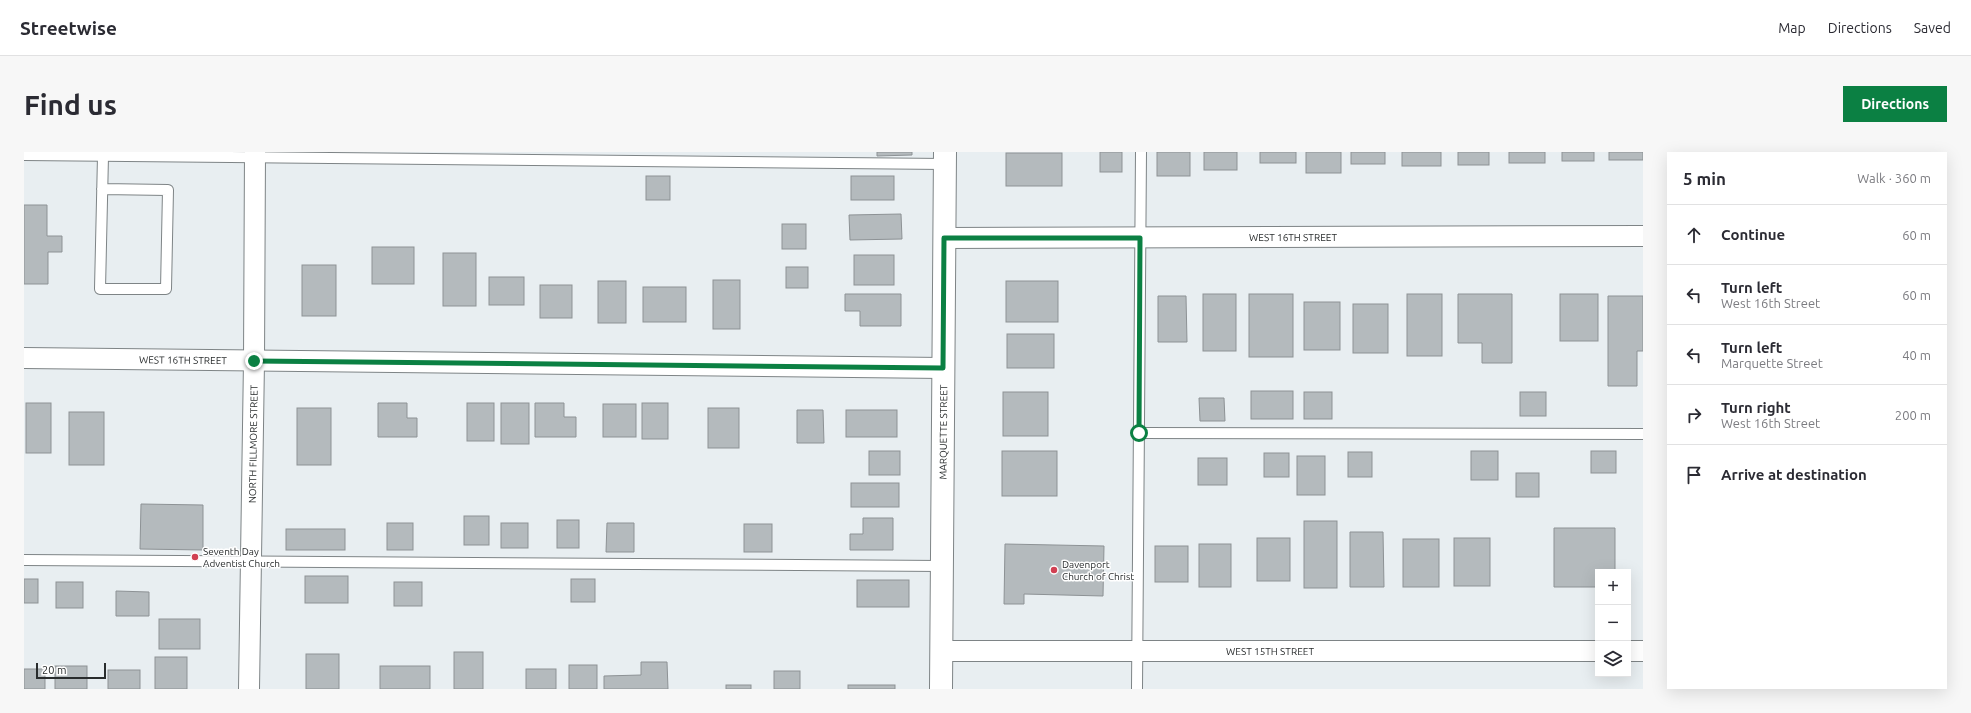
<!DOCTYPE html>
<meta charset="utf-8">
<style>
:root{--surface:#fff;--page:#f7f7f7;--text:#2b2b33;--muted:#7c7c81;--line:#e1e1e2;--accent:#0b8043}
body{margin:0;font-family:Ubuntu,sans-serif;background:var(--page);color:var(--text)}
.controls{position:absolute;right:12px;bottom:12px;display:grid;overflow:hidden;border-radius:0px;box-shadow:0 4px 16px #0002}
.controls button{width:36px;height:36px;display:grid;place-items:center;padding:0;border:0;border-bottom:1px solid var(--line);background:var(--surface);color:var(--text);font:20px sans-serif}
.scale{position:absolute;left:12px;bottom:10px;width:70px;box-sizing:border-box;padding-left:4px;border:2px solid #292c2d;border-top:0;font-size:11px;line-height:14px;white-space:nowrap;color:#292c2d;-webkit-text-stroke:3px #fff;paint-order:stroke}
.stop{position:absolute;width:12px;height:12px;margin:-9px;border:3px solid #0b8043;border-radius:50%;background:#fff}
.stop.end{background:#0b8043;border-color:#fff;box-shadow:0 1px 4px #0008}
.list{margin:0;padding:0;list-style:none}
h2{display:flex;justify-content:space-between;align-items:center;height:52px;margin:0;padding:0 16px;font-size:17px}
h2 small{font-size:13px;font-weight:400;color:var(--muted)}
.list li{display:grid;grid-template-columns:26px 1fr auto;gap:12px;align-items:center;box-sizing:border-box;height:60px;padding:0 16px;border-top:1px solid var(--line)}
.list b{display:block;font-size:15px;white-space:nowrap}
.list p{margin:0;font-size:13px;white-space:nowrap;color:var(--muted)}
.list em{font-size:13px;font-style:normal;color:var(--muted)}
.icon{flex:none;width:22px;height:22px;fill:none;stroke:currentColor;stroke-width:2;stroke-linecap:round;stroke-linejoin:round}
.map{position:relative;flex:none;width:1619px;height:537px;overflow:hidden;border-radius:0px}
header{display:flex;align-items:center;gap:24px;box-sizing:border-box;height:56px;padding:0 20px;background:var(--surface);border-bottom:1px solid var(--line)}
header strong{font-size:19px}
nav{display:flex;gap:22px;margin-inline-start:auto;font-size:14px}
.intro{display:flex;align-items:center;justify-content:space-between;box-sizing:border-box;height:96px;padding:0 24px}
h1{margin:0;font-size:28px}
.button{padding:10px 18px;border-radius:0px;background:var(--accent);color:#fff;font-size:14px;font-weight:700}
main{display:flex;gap:24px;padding:0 24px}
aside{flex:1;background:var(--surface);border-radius:0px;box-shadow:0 4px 16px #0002}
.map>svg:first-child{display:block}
</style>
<header>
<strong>Streetwise</strong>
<nav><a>Map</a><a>Directions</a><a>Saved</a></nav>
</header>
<div class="intro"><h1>Find us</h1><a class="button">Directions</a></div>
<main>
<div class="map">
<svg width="1619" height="537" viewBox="0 0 1619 537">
<rect width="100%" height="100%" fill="#e8eef1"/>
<g fill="#b4babd" stroke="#8d9295">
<polygon points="853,0 888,0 888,3 853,4"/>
<rect x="1076" y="0" width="22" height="20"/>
<rect x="1133" y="0" width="33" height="24"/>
<rect x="1180" y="0" width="33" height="18"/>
<rect x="1236" y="0" width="36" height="11"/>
<rect x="1282" y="0" width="35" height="21"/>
<rect x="1327" y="0" width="34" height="12"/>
<rect x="1378" y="0" width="39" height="14"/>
<rect x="1434" y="0" width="31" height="13"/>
<rect x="1485" y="0" width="36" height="11"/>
<rect x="1538" y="0" width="32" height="9"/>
<rect x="1585" y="0" width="34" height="8"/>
<rect x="982" y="1" width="56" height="33"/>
<rect x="622" y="24" width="24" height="24"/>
<rect x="827" y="24" width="43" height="24"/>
<polygon points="0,53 23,53 23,84 38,84 38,100 24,100 24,132 0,132"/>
<polygon points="877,62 878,87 826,88 825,63"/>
<rect x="758" y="72" width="24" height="25"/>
<rect x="348" y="95" width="42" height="37"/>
<rect x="419" y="101" width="33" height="53"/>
<rect x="830" y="103" width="40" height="30"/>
<rect x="278" y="113" width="34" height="51"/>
<rect x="762" y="115" width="22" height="21"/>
<rect x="465" y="125" width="35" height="28"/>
<rect x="689" y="128" width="27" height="49"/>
<rect x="574" y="129" width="28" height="42"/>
<rect x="982" y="129" width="52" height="41"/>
<rect x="516" y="133" width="32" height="33"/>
<rect x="619" y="135" width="43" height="35"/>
<polygon points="821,142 877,142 877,174 836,174 836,159 821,159"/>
<rect x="1179" y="142" width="33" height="57"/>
<rect x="1225" y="142" width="44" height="63"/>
<rect x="1383" y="142" width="35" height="62"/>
<polygon points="1434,142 1488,142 1488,211 1458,211 1458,191 1434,191"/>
<rect x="1536" y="142" width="38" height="47"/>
<polygon points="1134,144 1162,144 1163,190 1134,190"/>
<polygon points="1584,144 1619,144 1619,199 1613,199 1613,234 1584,234"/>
<rect x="1280" y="150" width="36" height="48"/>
<rect x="1329" y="152" width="35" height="49"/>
<rect x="983" y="182" width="47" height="34"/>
<rect x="1227" y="239" width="42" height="28"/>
<rect x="979" y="240" width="45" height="44"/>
<rect x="1280" y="240" width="28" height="27"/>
<rect x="1496" y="240" width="26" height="24"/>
<polygon points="1175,246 1200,246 1201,269 1176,269"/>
<rect x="2" y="251" width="25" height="50"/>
<polygon points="354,251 383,251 383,266 393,266 393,285 354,285"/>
<rect x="443" y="251" width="27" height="38"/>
<rect x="477" y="251" width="28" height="41"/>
<polygon points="511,251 540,251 540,265 552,265 552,285 511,285"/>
<rect x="618" y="251" width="26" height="36"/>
<rect x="579" y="252" width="33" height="33"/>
<rect x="273" y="256" width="34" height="57"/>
<rect x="684" y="256" width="31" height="40"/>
<polygon points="773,258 799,258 800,291 773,291"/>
<rect x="822" y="258" width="51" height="27"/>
<rect x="45" y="260" width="35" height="53"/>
<rect x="845" y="299" width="31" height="24"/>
<rect x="978" y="299" width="55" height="45"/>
<rect x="1447" y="299" width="27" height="29"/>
<rect x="1567" y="299" width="25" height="22"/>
<rect x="1324" y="300" width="24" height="25"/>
<rect x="1240" y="301" width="25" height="24"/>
<rect x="1273" y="304" width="28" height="39"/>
<rect x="1174" y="306" width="29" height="27"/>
<rect x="1492" y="321" width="23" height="24"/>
<rect x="827" y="331" width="48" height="24"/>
<polygon points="117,352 179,353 179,398 116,397"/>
<rect x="440" y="364" width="25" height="29"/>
<polygon points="839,366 869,366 869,398 826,398 826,382 839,382"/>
<rect x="533" y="368" width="22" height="28"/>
<rect x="1280" y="369" width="33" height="67"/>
<rect x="363" y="371" width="26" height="27"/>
<rect x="477" y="371" width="27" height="25"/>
<polygon points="583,371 610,371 610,400 582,400"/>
<rect x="720" y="372" width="28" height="28"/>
<polygon points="1530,376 1591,376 1591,420 1574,420 1574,435 1530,435"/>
<rect x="262" y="377" width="59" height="21"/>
<polygon points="1326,380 1359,380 1360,435 1326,435"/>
<rect x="1233" y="386" width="33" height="43"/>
<rect x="1430" y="386" width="36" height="48"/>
<rect x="1379" y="387" width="36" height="48"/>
<polygon points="981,392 1080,394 1079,444 1000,442 1000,452 980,452"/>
<rect x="1175" y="392" width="32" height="43"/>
<rect x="1131" y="394" width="33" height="36"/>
<rect x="281" y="424" width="43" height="27"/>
<rect x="0" y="427" width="14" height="24"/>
<rect x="547" y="427" width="24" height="23"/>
<rect x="833" y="428" width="52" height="27"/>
<rect x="32" y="430" width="27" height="26"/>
<rect x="370" y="430" width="28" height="24"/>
<polygon points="92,439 125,440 125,464 92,464"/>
<rect x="135" y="467" width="41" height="30"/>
<rect x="430" y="500" width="29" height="37"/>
<rect x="282" y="502" width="33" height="35"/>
<rect x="131" y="505" width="32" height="32"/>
<polygon points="617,510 643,510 644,537 580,537 580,524 617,523"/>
<rect x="545" y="513" width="28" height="24"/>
<rect x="31" y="514" width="32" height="23"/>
<rect x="356" y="514" width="50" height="23"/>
<rect x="0" y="517" width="21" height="20"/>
<rect x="502" y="517" width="30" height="20"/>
<rect x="84" y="518" width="32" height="19"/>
<rect x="750" y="519" width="26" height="18"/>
<rect x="702" y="533" width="25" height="4"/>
<rect x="824" y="533" width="47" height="4"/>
</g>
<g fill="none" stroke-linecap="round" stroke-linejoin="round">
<g stroke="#7e8486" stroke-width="12">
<g id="lane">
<polyline points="0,3 921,12"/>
<polyline points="78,37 144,38 142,137 76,137 79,4"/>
<polyline points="1115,281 1619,282"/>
<polyline points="0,408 918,414"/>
<polyline points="1113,537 1117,0"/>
</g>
</g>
<g stroke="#7e8486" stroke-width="22">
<g id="street">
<path id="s1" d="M920,86L1619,84"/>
<path id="s2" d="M0,206L919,216"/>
<path id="s3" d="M918,499H1574"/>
<polyline points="1604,499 1619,499"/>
<path id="s4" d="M225,537L230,209L231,0"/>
</g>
</g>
<g stroke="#7e8486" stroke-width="24">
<g id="secondary">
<path id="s5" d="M917,537L921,0"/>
</g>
</g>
<use href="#lane" stroke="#fff" stroke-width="10"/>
<use href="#street" stroke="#fff" stroke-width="20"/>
<use href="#secondary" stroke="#fff" stroke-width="22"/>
</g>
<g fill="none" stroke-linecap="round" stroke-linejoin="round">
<polyline stroke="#0b8043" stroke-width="5" points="230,209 919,216 920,86 1116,86 1115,281"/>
</g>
<g fill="#d14052" stroke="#fff" stroke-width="1.5">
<circle cx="171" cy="405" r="4"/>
<circle cx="1030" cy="418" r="4"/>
</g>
<g text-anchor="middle" stroke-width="3" stroke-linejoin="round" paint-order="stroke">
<g font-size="10" fill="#292c2d" stroke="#fff">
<text dy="4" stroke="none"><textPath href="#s1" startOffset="349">WEST 16TH STREET</textPath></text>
<text dy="4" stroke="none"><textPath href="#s2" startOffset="159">WEST 16TH STREET</textPath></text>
<text dy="4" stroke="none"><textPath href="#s5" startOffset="257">MARQUETTE STREET</textPath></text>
<text dy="4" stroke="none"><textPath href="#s4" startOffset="245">NORTH FILLMORE STREET</textPath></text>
<text dy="4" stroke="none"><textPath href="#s3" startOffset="328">WEST 15TH STREET</textPath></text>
</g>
<g font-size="10" fill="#292c2d" stroke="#fff" text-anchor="start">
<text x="179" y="403">Seventh Day<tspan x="179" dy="12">Adventist Church</tspan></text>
<text x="1038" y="416">Davenport<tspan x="1038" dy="12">Church of Christ</tspan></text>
</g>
</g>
</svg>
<div class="controls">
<button>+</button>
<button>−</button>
<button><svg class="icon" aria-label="layers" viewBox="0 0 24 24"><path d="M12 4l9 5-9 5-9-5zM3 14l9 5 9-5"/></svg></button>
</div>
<div class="scale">20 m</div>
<div class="stop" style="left:1115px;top:281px"></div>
<div class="stop end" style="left:230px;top:209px"></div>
</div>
<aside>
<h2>5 min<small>Walk · 360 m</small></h2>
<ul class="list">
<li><svg class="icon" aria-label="ahead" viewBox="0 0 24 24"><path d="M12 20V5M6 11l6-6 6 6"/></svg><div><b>Continue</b></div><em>60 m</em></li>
<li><svg class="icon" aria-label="left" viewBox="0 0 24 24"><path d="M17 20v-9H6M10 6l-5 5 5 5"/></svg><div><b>Turn left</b><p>West 16th Street</p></div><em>60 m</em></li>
<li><svg class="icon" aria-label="left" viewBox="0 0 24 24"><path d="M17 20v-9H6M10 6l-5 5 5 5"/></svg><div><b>Turn left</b><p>Marquette Street</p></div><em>40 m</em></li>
<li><svg class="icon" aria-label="right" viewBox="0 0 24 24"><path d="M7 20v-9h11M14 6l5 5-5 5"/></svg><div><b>Turn right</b><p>West 16th Street</p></div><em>200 m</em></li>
<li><svg class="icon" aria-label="arrive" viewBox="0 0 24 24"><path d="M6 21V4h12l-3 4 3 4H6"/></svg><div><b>Arrive at destination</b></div></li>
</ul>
</aside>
</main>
